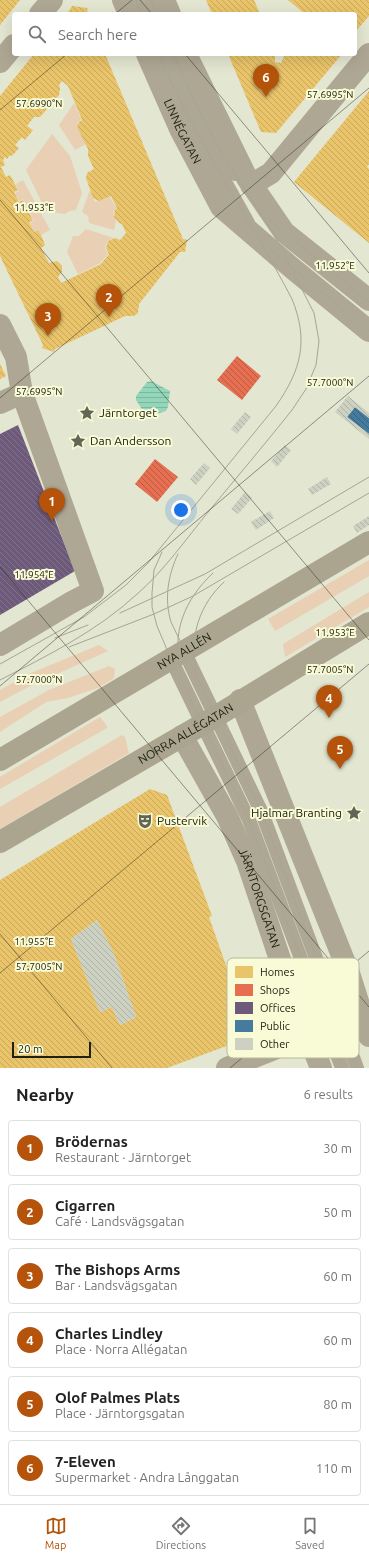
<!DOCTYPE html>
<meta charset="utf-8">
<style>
:root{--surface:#fff;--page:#f2f2f2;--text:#222;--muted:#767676;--line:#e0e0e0;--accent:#b45309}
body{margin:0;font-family:Ubuntu,sans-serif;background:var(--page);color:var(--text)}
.scale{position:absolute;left:12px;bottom:10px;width:79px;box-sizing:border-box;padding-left:4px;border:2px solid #202113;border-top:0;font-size:11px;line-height:14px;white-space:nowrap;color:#202113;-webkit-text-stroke:3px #f8fbd5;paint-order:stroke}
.you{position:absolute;left:181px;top:510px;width:14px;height:14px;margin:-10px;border:3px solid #fff;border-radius:50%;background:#1a73e8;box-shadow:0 0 0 6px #1a73e833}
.badge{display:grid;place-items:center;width:26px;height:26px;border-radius:50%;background:var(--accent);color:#fff;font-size:13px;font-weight:700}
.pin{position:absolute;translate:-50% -33px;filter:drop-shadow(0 1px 2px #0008)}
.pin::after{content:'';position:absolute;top:21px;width:14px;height:12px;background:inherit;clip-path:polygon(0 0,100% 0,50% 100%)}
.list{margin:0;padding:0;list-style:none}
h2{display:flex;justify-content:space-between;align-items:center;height:52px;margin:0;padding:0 16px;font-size:17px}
h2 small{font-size:13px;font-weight:400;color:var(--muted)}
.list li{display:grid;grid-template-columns:26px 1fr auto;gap:12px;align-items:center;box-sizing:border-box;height:56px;margin:0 8px 8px;padding:0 8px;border:1px solid var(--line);border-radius:4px}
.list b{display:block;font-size:15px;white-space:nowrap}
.list p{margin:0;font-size:13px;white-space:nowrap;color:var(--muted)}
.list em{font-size:13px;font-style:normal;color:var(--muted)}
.icon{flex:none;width:22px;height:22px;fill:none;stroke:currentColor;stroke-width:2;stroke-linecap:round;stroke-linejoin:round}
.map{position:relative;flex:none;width:369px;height:1068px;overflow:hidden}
.search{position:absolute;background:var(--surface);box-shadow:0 4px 16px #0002;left:12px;right:12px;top:12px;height:44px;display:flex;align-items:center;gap:10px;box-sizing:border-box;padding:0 14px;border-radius:4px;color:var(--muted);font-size:15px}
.sheet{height:436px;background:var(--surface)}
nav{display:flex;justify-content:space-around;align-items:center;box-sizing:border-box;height:56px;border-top:1px solid var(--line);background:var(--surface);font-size:11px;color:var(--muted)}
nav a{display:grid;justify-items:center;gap:2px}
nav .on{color:var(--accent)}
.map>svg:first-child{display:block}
</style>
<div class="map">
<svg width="369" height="1068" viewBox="0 0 369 1068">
<defs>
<pattern id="water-rules" width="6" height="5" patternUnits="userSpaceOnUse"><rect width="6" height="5" fill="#93d6ba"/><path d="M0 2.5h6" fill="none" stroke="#7eb79f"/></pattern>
<pattern id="homes-back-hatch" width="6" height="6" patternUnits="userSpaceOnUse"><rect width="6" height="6" fill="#e9c46a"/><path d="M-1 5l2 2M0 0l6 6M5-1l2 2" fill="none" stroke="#c8a85b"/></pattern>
<pattern id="shops-back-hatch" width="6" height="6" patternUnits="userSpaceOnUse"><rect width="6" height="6" fill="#e76f51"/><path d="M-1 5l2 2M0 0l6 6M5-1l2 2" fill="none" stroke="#bb5b42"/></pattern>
<pattern id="offices-back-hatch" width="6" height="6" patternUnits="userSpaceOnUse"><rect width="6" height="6" fill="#6d597a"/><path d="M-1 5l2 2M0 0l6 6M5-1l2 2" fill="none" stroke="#81728a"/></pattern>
<pattern id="public-back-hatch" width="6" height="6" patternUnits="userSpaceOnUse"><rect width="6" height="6" fill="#457b9d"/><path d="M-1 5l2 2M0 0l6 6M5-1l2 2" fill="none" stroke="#39647f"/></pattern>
<pattern id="building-back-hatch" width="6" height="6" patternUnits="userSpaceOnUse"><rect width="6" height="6" fill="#ccd1c2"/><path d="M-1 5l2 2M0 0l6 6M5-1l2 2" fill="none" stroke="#afb3a6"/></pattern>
</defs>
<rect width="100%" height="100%" fill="#e3e6d0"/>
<g fill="#e9cfb4">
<polygon points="74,103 81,119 78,122 77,127 86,144 75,150 59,125"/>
<polygon points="52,134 70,156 82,193 76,210 69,211 65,214 46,211 26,170"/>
<polygon points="23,180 50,230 41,235 38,229 34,232 30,223 34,221 23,199 19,201 15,193 19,191 16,184"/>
<polygon points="90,190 95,202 110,197 116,208 113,213 116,221 114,230 89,223 88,216 82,212"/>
<polygon points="86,229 113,238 107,241 105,248 108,254 100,263 78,274 67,252 73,236 79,236"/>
<polygon points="369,560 369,576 275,631 268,619"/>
<polygon points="369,592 369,607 285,657 283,644"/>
<polygon points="99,645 108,651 30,686 0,702 0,690 31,673"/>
<polygon points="109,666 115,669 114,678 98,688 68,698 46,702 0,732 0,717 49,690"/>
<polygon points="100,717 107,726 107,728 0,789 0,777"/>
<polygon points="122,735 125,737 129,753 0,829 0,807"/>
</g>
<polygon fill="url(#water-rules)" points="151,381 170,391 168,407 166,411 150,416 145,414 136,400 136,396 147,382"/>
<g fill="url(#homes-back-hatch)" fill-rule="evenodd">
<polygon points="0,0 20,0 0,25"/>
<polygon points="206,0 254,0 260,14 212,14"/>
<polygon points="288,0 369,0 369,16 355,32 355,14 305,14"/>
<polygon points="72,6 87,8 88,14 67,14"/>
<path d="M34,54H105L183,239L187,240L185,252H180L139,304L138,313L134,316H125L55,349L54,352L42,348L43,345L0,256V96ZM62,81L68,86L82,120L79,122L77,127L88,149V156L94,169L87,173L86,178L93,198L99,201L111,196L117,208L115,210L114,217L119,223L122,224L126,233L120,240L115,238L108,241L106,248L109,254L101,264L61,283L58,277L62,272V266L57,261L49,263L41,248L45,245L41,235L38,230L34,232L29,222L33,221L23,200L19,202L14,192L18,190L10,175L6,177L1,167L5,165L3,160L5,157L7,159L10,155L12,156L19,148L15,145L22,137L25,140L33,130L27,126L34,117H40L59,95L60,89L59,85Z"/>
<polygon points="228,54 275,54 275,62 281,63 285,54 342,54 276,133 261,132"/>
<polygon points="369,91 369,164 367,167 369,169 369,243 294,182"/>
<polygon points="0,364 6,376 0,379"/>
<path d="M150,789L167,795L212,916L209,917L251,1037L167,1068H0V880ZM97,920L114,954L136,1017L120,1025L112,1007L100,1012L71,939Z"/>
</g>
<g fill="url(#shops-back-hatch)">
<polygon points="237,356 261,376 242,400 217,380"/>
<polygon points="155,459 178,477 157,502 135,484"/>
</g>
<polygon fill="url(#offices-back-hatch)" points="18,425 75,571 0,615 0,434"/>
<polygon fill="url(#public-back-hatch)" points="355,407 369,418 369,434 347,417"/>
<g fill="url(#building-back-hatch)">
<polygon points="348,396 369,413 369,418 355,407 347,417 369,434 369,439 335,412"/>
<polygon points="245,412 251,417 237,434 231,429"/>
<polygon points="285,445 291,450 277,467 271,461"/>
<polygon points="204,463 210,468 196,485 190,479"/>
<polygon points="327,477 331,484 312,495 308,489"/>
<polygon points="245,492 252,498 238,514 231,509"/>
<polygon points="270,511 274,518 256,530 251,522"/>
<polygon points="369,516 369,525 357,533 353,526"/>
<polygon points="97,920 114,954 136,1017 120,1025 112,1007 100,1012 71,939"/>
</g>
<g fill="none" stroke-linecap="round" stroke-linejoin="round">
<g stroke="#aea794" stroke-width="14">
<polyline points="136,0 142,14"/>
<polyline points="151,0 156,14"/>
<path d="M173,54C191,95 211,136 235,174"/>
<polyline points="160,58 185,110 248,223"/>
<polyline points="184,651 262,813 357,1068"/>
<polyline points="171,659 249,820 342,1068"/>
</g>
<g stroke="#aea794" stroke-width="22">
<polyline points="40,14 52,0"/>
<polyline points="0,62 14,45"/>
<polyline points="251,185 271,173 369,54"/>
<polyline points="0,325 16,357 22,393 93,591 72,602"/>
<polyline points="0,403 22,393"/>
<polyline points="240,700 349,973 369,1036"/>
<path id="s1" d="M182,736L227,816L247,861L292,995L321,1068"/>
<polyline points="227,1068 309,1035"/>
</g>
<g stroke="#aea794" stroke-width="22">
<polyline points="123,0 129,14"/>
<polyline points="164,0 170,14"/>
<path id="s2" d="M147,54L181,131L221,207L292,268L369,331"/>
<polyline points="186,54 247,178 284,232 369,300"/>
<polyline points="0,645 72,602"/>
</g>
<g stroke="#aba58f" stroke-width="22">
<path id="s3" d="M0,760L369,542"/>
<path id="s4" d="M0,842L215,717L369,623"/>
</g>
<g stroke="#a7a594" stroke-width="1">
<polyline points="136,0 142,14"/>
<polyline points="151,0 156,14"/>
<polyline points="267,218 369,302"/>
<polyline points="261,241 292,268 369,331"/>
<polyline points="162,552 154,570 152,593 152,607 157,626 171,659 249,820 342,1068"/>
<path d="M178,554C168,575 164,599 171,622L262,813L357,1068"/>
<polyline points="120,613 205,574 369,477"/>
<polyline points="55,638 88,625"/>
<polyline points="69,647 154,614 193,596 369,493"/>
<path d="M0,664L84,617L126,585L148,563L276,406C301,370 309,341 292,299C249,217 195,140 159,54"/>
<path d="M196,669C189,636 200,604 224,582"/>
<path d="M181,672C171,633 184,600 213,573"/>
<path d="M0,680C47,656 97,631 136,595C164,571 186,539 209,511C237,477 265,444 292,410L306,389L316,365L319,341L314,313L274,234L221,152L195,102L173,54"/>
</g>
</g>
<path fill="none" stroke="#202113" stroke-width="1" stroke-opacity="0.45" d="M140,0L152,14M115,14L132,0M185,54L369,273M0,110L67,54M0,200L369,640M0,398L369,88M0,567L369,1007M0,686L369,376M0,934L112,1068M0,973L369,664M230,1068L369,951"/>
<defs>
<g id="sight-bare" transform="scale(1.2)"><path d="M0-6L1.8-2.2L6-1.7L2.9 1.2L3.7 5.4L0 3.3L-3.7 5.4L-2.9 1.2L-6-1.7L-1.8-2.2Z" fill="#646655" stroke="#f8fbd5" stroke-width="2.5" paint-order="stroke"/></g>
<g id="theatre-bare" transform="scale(1.2)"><path d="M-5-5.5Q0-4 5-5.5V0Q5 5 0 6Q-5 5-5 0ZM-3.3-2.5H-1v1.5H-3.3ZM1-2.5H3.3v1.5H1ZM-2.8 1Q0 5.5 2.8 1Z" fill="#646655" stroke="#f8fbd5" stroke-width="2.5" paint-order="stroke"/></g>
</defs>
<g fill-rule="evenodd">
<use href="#sight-bare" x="87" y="413"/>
<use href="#sight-bare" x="78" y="441"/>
<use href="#sight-bare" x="354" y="813"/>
<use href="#theatre-bare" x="145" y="821"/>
</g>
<g text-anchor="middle" stroke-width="4" stroke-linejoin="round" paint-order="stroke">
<g font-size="12" fill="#202113" stroke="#f8fbd5">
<text dy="4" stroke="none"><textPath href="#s2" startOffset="85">LINNÉGATAN</textPath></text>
<text dy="4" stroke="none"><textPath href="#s3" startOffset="214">NYA ALLÉN</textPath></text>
<text dy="4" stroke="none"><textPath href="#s4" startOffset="215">NORRA ALLÉGATAN</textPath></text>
<text dy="4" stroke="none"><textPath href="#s1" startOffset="180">JÄRNTORGSGATAN</textPath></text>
</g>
<g font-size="12" fill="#202113" stroke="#f8fbd5" text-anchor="start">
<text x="99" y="417">Järntorget</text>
<text x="90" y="445">Dan Andersson</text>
<text x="342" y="817" text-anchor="end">Hjalmar Branting</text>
<text x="157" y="825">Pustervik</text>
</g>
</g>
<rect x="227" y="958" width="132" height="100" rx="6" fill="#f8fbd5" stroke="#b7ba9b" stroke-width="1"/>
<rect x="235" y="966" width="18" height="12" fill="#e9c46a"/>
<rect x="235" y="984" width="18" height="12" fill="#e76f51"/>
<rect x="235" y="1002" width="18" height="12" fill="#6d597a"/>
<rect x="235" y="1020" width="18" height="12" fill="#457b9d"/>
<rect x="235" y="1038" width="18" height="12" fill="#ccd1c2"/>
<g font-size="11" fill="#202113">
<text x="260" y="976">Homes</text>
<text x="260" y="994">Shops</text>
<text x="260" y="1012">Offices</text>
<text x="260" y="1030">Public</text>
<text x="260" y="1048">Other</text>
</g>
<g font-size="10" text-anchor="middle" fill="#202113" stroke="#f8fbd5" stroke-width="4" stroke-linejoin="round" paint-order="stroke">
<text x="330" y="98">57.6995°N</text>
<text x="39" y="107">57.6990°N</text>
<text x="34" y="211">11.953°E</text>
<text x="335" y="269">11.952°E</text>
<text x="330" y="386">57.7000°N</text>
<text x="39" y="395">57.6995°N</text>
<text x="34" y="578">11.954°E</text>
<text x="335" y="636">11.953°E</text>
<text x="330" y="673">57.7005°N</text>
<text x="39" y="683">57.7000°N</text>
<text x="34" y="945">11.955°E</text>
<text x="39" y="970">57.7005°N</text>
</g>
</svg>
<div class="scale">20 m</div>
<div class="you"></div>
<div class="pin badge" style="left:52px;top:521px">1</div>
<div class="pin badge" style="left:109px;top:317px">2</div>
<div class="pin badge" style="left:48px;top:336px">3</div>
<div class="pin badge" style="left:329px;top:718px">4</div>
<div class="pin badge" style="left:340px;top:769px">5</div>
<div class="pin badge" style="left:266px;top:97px">6</div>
<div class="search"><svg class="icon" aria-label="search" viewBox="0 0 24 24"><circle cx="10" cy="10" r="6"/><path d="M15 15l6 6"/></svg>Search here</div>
</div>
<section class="sheet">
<h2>Nearby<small>6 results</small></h2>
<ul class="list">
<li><span class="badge">1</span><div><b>Brödernas</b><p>Restaurant · Järntorget</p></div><em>30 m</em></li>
<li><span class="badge">2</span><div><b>Cigarren</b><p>Café · Landsvägsgatan</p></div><em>50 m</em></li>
<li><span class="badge">3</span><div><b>The Bishops Arms</b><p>Bar · Landsvägsgatan</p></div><em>60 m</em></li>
<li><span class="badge">4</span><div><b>Charles Lindley</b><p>Place · Norra Allégatan</p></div><em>60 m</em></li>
<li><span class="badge">5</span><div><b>Olof Palmes Plats</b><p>Place · Järntorgsgatan</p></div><em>80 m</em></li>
<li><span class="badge">6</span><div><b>7-Eleven</b><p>Supermarket · Andra Långgatan</p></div><em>110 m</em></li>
</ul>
</section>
<nav>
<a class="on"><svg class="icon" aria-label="map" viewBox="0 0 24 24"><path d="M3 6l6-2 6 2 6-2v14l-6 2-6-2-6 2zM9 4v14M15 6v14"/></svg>Map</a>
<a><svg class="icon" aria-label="directions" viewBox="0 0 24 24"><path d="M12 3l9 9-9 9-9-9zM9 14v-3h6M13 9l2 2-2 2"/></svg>Directions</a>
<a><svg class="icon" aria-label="saved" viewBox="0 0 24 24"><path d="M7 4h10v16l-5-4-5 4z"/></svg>Saved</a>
</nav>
